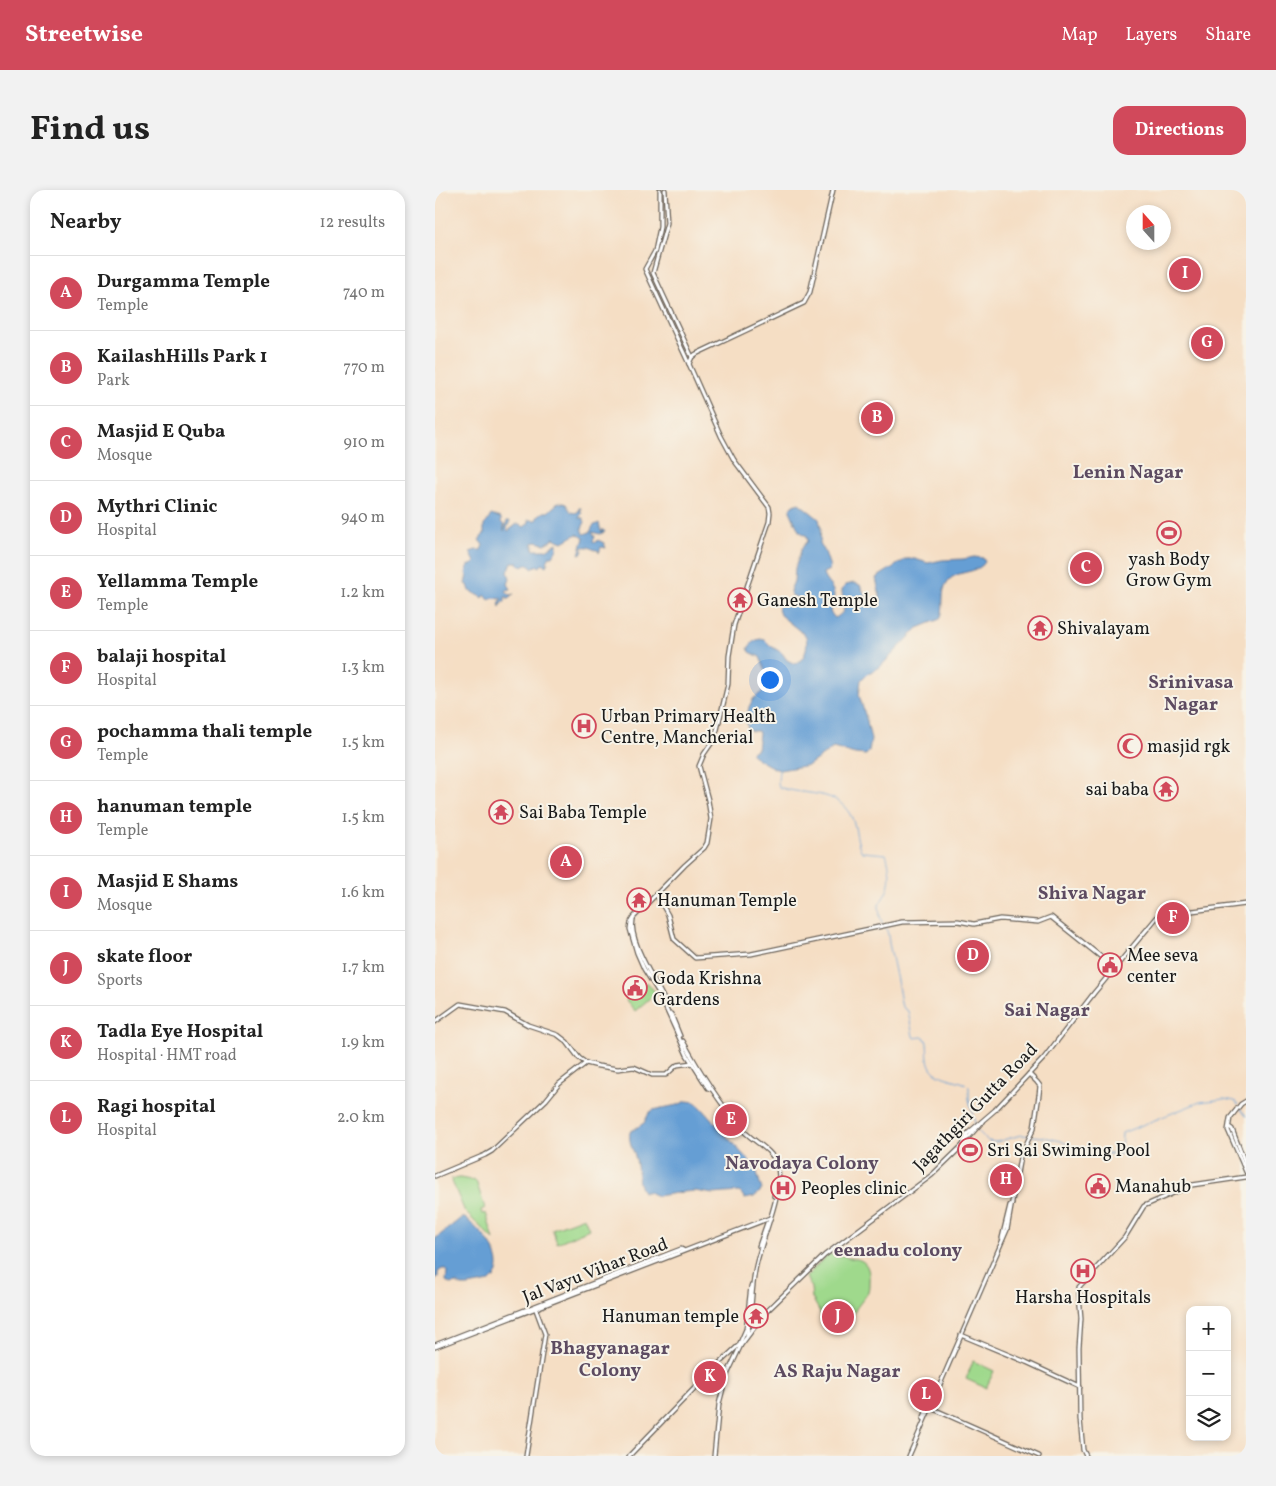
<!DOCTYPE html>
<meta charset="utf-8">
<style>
:root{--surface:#fff;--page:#f2f2f2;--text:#222;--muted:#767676;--line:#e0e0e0;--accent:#d1495b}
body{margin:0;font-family:Vollkorn,serif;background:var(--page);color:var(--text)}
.controls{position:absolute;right:15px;bottom:15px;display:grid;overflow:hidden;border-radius:10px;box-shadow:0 2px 8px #0003}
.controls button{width:45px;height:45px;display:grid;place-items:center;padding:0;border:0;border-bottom:1px solid var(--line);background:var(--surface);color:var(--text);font:25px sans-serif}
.compass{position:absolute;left:691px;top:15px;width:45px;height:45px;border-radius:50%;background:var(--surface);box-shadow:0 2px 8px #0003;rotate:339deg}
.you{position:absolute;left:334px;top:489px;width:18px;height:18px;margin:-12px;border:4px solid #fff;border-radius:50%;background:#1a73e8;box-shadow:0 0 0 8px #1a73e833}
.badge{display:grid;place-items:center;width:32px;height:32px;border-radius:50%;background:var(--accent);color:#fff;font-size:16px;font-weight:700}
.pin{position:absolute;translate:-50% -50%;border:2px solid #fff;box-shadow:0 1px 5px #0006}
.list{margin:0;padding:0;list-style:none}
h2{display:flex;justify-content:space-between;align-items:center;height:65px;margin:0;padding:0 20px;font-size:21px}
h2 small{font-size:16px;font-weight:400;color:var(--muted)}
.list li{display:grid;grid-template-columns:32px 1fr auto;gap:15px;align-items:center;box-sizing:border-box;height:75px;padding:0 20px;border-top:1px solid var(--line)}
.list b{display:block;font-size:19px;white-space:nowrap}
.list p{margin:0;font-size:16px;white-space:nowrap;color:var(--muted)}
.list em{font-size:16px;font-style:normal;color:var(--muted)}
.icon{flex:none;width:28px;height:28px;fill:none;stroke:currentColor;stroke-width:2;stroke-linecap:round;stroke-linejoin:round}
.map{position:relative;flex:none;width:811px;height:1266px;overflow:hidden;border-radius:15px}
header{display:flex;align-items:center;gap:30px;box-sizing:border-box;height:70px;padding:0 25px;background:var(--accent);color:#fff}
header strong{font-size:24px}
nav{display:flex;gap:28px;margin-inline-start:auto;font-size:18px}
.intro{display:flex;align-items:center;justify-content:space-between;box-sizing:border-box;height:120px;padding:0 30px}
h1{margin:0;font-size:35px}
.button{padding:12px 22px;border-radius:15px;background:var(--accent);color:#fff;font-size:18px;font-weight:700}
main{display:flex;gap:30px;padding:0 30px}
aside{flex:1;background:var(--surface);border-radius:15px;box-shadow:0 2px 8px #0003}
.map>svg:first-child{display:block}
</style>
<header>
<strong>Streetwise</strong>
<nav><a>Map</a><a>Layers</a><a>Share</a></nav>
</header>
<div class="intro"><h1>Find us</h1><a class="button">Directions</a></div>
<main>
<aside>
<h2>Nearby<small>12 results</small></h2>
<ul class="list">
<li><span class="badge">A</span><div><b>Durgamma Temple</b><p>Temple</p></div><em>740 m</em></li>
<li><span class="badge">B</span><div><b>KailashHills Park 1</b><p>Park</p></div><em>770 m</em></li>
<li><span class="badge">C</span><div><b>Masjid E Quba</b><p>Mosque</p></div><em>910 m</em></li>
<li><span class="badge">D</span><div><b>Mythri Clinic</b><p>Hospital</p></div><em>940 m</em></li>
<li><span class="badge">E</span><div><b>Yellamma Temple</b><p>Temple</p></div><em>1.2 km</em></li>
<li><span class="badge">F</span><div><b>balaji hospital</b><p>Hospital</p></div><em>1.3 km</em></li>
<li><span class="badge">G</span><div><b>pochamma thali temple</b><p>Temple</p></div><em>1.5 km</em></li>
<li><span class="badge">H</span><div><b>hanuman temple</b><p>Temple</p></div><em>1.5 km</em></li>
<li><span class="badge">I</span><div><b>Masjid E Shams</b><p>Mosque</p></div><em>1.6 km</em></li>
<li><span class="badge">J</span><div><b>skate floor</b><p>Sports</p></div><em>1.7 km</em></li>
<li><span class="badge">K</span><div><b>Tadla Eye Hospital</b><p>Hospital · HMT road</p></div><em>1.9 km</em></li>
<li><span class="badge">L</span><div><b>Ragi hospital</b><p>Hospital</p></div><em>2.0 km</em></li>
</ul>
</aside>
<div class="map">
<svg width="811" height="1266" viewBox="0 0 811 1266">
<rect width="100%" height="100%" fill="#f7f3e8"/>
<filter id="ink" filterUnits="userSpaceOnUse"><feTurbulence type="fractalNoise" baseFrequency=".02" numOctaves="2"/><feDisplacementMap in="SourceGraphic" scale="10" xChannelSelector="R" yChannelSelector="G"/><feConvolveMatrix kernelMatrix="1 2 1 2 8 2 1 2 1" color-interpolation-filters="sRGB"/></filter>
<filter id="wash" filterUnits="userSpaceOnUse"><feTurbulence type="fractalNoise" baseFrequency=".0096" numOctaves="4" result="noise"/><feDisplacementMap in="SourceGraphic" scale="20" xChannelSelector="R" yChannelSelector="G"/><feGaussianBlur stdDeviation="1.12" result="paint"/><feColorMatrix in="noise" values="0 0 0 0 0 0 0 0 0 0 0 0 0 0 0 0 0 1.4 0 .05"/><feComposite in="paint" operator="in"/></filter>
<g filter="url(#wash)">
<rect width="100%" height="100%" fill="#f5dec4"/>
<g fill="#9fd98c" stroke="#5e7a54">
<polygon points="450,214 460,236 437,247 428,223"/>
<polygon points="212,792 221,803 200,821 191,810"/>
<polygon points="25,988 41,991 50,1018 46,1020 47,1024 51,1023 59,1050 30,1022 16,989"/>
<polygon points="149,1027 154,1039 122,1053 117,1039"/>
<path d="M395,1064C397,1064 398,1065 400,1066C405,1067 408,1063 412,1068C430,1068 435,1075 434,1092C434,1096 434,1100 432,1104C427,1112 420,1117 418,1127H415L410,1133L407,1134L404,1132L391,1134L386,1130L385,1122L377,1108L376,1098L371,1087L387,1070Z"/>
<polygon points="538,1171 559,1181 551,1198 531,1189"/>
</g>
<g fill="#659ed4" stroke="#405d78">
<path d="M124,312L131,314C135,319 135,325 143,322L144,318H146L145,321L147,323L144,328H148L150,332L147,338L149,344L155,342L158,336L164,333L166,341L167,342L168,339L170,342L165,344L157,342L160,347L158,351L160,353L163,350L169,353L171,358L166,357L164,363L163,360C157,361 154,354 147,358L148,360L147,363L144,364L149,348L142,344L128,352L118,348V350L110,354L105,353L103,351L100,353L99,352L97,355H99L98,359L99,360H111L122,353V359L118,366H115L112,372H113L111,376L108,374L104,377L102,375L98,379L92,374L88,377L83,375L82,372H77L73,382L75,389L73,394L76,399L72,400L71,401L75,405L79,404L73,410V407H70V412H67L65,417L64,413L67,409L57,408L54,410L50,405L48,408L47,407L35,401L33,395L30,394L32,385L31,383L33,376L38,374L40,372L35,362L41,360H46L48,355L44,350L49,344V335L52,332L56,325L66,328V332L69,335V341L72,331H75L72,338L73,341L82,334L86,335L89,337L94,333L93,330H101C103,325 107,321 113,322Z"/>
<path d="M364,313L384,329L386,338L385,353L390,362L395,377L394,380L388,383C389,392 398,395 399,405C399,411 396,416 395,422L400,428C415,420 407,413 407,400L411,395L419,393L425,395L432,409L440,416L445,413L446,411L441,388L471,369H480L493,373L507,370L528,369L539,367L548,368L550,372C542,385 523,379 513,391C504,403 511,417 505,429L483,438L446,476L432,484L426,490L424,505L432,531L436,550L434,561L431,565L420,564L398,558L374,575L345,580C339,579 320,568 315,563L322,559L324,543L323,541H317L313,539L311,531L314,517L318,509L327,502L331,489V482L325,467L315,462L313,458L319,451L325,449L330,450L336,456L347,463L352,470L360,474C371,469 373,457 371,446L345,425L343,419C349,406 358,417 367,413L364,408L356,405L355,401L359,391L360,378L367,358L373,351L372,346L364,341L355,321V319L359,315Z"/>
<path d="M252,911L260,912L266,917L321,979L327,1000L319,1007L310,1009L306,1003L303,1002L278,1004L260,1001L248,1002L222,1006L214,1002H208C201,992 204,981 201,970C199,960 193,953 195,942L209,933L214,923L218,920L242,915Z"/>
<path d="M26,1028H30C46,1041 78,1072 55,1092L33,1096H27L21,1093L15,1094L11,1091L12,1081L11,1079H7L3,1082V1087L0,1091V1049Z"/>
</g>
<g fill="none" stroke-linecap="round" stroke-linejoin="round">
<g stroke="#659ed4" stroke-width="1">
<path d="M344,580L343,592L344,597C371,607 402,597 417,628C422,639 421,652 427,662L451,664C456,679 457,695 448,708C447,710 445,712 444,715L445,727L448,735"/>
<path d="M451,738C454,744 453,751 455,758C459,776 463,794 466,813L467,817L473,821L478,846L479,848L487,847L491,849C493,854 492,862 493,869C496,889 516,887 531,894L534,897V909L541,937"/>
<polyline points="805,918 811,926"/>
<polyline points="542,940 553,951 561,952 586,945 609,947 626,951 648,962 669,964 686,964 687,943 765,912 789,909 800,911 803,915"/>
</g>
</g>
</g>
<g filter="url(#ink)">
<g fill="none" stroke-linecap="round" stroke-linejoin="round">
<g stroke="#686057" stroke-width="5.5">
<g id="secondary">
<polyline points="225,0 225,37 220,61 210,79 254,174"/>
<polyline points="230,0 232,33 218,83 257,167"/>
<polyline points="221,704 233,725 239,749 260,768 316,764 467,732 523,731 539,734 565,729 603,732 616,727 680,778"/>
<path d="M198,730C193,752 223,794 231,814"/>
<polyline points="236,824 245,846"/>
<polyline points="0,832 25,814 59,820 70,822 93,835 123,845 132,852 144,868 151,873 163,876 183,879 199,877 217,885 231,885 242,875 257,873"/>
<path d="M248,851C265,882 283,911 305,937C315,950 336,958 342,974C351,1000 324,1053 320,1081C316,1102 317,1124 312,1145"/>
<polyline points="276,899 273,898 252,865 224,803 209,779 202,763 195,739 196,732 199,727 250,675 269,658 272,653 276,629 273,610 264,576 269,564 278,551 282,540 293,494 294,466 299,435 334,332 335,323 334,317 299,270 286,246 254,174 257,167 261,164 369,113 375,102 398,0"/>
<polyline points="811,911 806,914 795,928 793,940 811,982"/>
<polyline points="794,937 797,939 811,975"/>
<polyline points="530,949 533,948 547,932"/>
<polyline points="0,986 50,965 57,961 111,910 124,894 151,873"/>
<polyline points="339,1006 342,992"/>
<polyline points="567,1048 575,1015 577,1014"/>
<polyline points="324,1056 332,1033"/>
<polyline points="526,1145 591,1172 645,1197"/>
<polyline points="0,1155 233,1064 246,1059 248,1060"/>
<polyline points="0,1157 335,1028"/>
<polyline points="494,1217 604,1266"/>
<polyline points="488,1229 497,1209"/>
<polyline points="91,1266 110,1144 100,1117"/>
<polyline points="194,1266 279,1178 304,1155 311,1139 316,1096"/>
<polyline points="279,1266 284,1214 291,1187 306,1155 330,1123 390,1065 497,985 528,955 532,944 560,920 609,868 659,803 723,726 734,724 811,714"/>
<polyline points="474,1266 572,1040 585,967 599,938 604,905 605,896 602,892 594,884"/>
<polyline points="651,1266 648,1260 645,1229 644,1158 646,1129 644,1105 644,1097 690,1047 709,1016 757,995 811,987"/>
</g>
</g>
<use href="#secondary" stroke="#fff" stroke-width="3"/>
</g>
</g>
<defs>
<g id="stadium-ring" transform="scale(1.25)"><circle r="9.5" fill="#f7f3e8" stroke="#d1495b" stroke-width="1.5"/><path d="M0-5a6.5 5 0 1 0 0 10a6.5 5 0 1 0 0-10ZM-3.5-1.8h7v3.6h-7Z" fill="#d1495b"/></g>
<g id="temple-ring" transform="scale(1.25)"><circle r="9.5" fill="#f7f3e8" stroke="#d1495b" stroke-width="1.5"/><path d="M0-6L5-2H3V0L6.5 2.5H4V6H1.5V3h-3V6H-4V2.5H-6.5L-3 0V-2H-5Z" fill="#d1495b"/></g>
<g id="hospital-ring" transform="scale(1.25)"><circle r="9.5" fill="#f7f3e8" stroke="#d1495b" stroke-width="1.5"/><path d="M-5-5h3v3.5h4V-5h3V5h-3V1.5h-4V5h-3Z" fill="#d1495b"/></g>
<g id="mosque-ring" transform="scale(1.25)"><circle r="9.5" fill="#f7f3e8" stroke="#d1495b" stroke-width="1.5"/><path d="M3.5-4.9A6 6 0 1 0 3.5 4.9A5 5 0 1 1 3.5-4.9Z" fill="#d1495b"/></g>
<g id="civic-ring" transform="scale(1.25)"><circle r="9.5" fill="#f7f3e8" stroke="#d1495b" stroke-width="1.5"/><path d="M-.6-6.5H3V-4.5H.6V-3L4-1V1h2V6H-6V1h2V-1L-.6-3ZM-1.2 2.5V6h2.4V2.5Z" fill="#d1495b"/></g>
</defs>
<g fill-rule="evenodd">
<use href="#stadium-ring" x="734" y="343"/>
<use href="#temple-ring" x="305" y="410"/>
<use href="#temple-ring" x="605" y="438"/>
<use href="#hospital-ring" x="149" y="536"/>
<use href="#mosque-ring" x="695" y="556"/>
<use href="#temple-ring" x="731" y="599"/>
<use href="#temple-ring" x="66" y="622"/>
<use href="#temple-ring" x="204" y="710"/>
<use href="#civic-ring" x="675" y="775"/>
<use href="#civic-ring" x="200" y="798"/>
<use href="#stadium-ring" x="535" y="960"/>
<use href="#civic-ring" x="663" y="996"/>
<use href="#hospital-ring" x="348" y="998"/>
<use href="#hospital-ring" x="648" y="1081"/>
<use href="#temple-ring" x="321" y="1126"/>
</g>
<g text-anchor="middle" stroke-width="4" stroke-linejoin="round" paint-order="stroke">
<g font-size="18" fill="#1c1c1c" stroke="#f7f3e8" text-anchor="start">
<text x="734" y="375" text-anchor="middle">yash Body<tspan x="734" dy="21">Grow Gym</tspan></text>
<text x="322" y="416">Ganesh Temple</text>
<text x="622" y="444">Shivalayam</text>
<text x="166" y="532">Urban Primary Health<tspan x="166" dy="21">Centre, Mancherial</tspan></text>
<text x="712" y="562">masjid rgk</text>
<text x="714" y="605" text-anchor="end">sai baba</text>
<text x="84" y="628">Sai Baba Temple</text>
<text x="222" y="716">Hanuman Temple</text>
<text x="692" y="771">Mee seva<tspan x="692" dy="21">center</tspan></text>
<text x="218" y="794">Goda Krishna<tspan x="218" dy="21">Gardens</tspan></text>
<text x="552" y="966">Sri Sai Swiming Pool</text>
<text x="680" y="1002">Manahub</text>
<text x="366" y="1004">Peoples clinic</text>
<text x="648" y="1113" text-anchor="middle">Harsha Hospitals</text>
<text x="304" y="1132" text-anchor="end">Hanuman temple</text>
</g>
<g font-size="18" fill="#1c1c1c" stroke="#f7f3e8">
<text transform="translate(540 917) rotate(-46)" y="6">Jagathgiri Gutta Road</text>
<text transform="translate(160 1080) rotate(-21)" y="6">Jal Vayu Vihar Road</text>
</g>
<g font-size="19" font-weight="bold" fill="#5d4b61" stroke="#f7f3e8">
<text x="693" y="288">Lenin Nagar</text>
<text x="756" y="498">Srinivasa<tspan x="756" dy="22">Nagar</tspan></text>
<text x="657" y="709">Shiva Nagar</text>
<text x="612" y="826">Sai Nagar</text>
<text x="367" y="979">Navodaya Colony</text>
<text x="463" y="1066">eenadu colony</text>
<text x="175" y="1164">Bhagyanagar<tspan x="175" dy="22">Colony</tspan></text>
<text x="402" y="1187">AS Raju Nagar</text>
</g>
</g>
</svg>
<div class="controls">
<button>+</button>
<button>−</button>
<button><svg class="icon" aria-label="layers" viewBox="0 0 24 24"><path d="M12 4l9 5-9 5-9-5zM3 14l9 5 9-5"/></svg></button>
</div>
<svg class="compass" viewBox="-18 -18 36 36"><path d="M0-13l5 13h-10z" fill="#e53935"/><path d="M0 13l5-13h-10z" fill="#767676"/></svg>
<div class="you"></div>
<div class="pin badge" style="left:131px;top:672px">A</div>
<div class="pin badge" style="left:442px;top:228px">B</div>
<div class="pin badge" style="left:651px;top:378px">C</div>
<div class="pin badge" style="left:538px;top:766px">D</div>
<div class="pin badge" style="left:296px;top:930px">E</div>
<div class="pin badge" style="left:738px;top:728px">F</div>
<div class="pin badge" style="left:772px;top:153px">G</div>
<div class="pin badge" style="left:571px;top:990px">H</div>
<div class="pin badge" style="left:750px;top:84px">I</div>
<div class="pin badge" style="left:403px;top:1127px">J</div>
<div class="pin badge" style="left:275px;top:1187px">K</div>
<div class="pin badge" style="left:491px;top:1205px">L</div>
</div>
</main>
